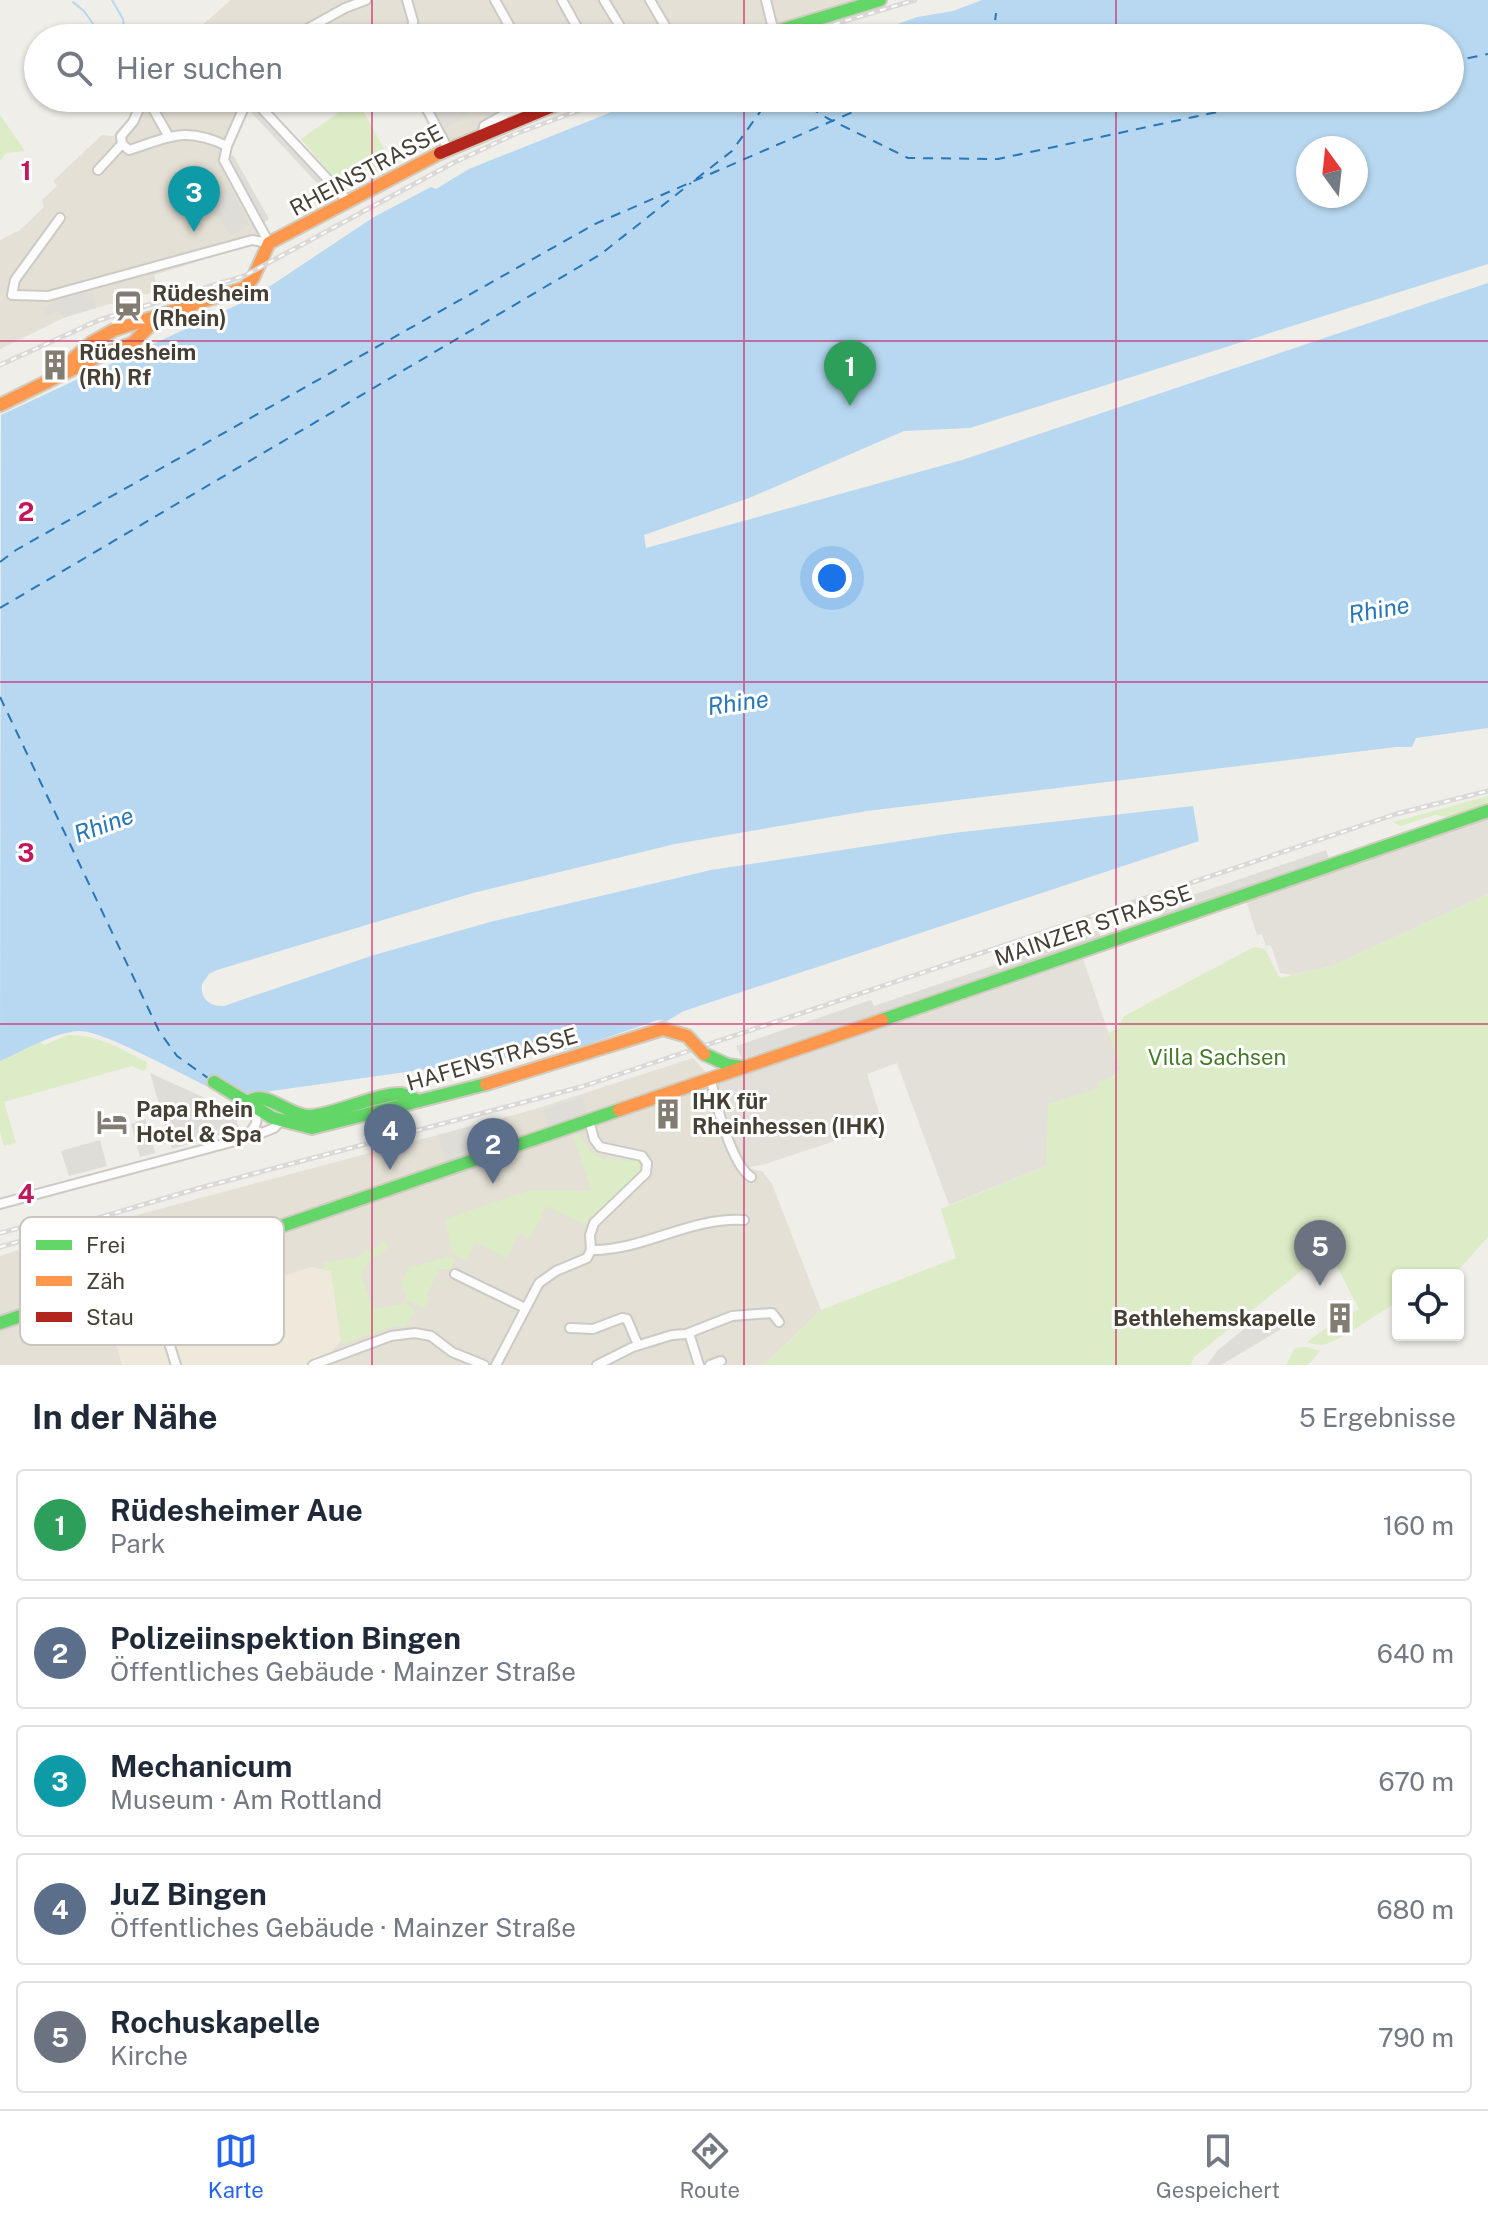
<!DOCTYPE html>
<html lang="de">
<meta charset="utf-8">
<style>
:root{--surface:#fff;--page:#f2f2f3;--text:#1f2937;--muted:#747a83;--line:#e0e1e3;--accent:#2563eb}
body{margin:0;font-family:"Public Sans",sans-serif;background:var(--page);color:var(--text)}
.controls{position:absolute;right:24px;bottom:24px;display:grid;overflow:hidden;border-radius:8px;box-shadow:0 2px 6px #0004}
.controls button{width:72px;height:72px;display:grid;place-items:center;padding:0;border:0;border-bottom:2px solid var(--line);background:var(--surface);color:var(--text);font:40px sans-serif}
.compass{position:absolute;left:1296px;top:136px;width:72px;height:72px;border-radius:50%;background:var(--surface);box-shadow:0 2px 6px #0004;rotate:345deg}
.you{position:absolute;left:832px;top:578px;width:28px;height:28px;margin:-20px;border:6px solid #fff;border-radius:50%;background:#1a73e8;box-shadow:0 0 0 12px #1a73e833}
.badge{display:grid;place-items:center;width:52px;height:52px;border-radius:50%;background:var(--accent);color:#fff;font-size:26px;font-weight:700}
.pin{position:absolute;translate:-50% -66px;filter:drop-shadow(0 2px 4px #0008)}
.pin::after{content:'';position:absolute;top:42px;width:28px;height:24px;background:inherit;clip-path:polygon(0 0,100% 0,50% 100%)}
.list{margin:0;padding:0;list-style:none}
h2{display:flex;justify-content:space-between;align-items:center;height:104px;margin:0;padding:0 32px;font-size:34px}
h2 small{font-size:26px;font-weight:400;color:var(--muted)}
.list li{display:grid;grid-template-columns:52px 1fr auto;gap:24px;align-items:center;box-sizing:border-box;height:112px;margin:0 16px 16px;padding:0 16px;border:2px solid var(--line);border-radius:8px}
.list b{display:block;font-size:30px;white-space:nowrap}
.list p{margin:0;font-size:26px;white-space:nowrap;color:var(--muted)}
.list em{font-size:26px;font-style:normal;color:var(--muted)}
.icon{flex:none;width:44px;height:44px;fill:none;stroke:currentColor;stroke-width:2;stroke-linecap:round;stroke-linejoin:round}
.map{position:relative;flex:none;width:1488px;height:1365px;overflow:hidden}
.search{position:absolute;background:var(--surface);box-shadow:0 2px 6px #0004;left:24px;right:24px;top:24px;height:88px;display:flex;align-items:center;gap:20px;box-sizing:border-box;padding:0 28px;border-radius:44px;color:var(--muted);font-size:30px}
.sheet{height:744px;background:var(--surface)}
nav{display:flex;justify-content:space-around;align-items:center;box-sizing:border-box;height:112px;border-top:2px solid var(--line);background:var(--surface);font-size:22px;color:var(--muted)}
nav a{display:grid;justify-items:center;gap:4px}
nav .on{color:var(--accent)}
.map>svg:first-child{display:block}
</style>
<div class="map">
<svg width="1488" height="1365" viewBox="0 0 1488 1365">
<rect width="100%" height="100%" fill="#f0eee8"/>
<g fill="#e5e0d5">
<polygon points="231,0 858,0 735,38 187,38"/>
<polygon points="143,98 254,98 226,161 271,239 154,275 158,291 70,315 0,349 0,240 20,230 44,207 42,200 57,186 53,181 102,135 113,136 132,119"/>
<polygon points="416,98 553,98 525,108 442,146"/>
<polygon points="693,1058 714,1081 744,1168 762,1171 772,1184 821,1310 764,1365 0,1365 0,1256 84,1229 532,1110"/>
</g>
<g fill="#e3dfd9">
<polygon points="1488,818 1488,894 1332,966 1292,975 1280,973 1271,945 1266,946 1262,934 1257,935 1246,900"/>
<polygon points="1083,959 1121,1069 1099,1088 1082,1094 1046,1166 949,1205 897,1063 867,1074 883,1125 762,1165 744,1168 716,1085"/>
</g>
<polygon fill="#eee9da" points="311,1267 331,1271 341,1341 331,1352 307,1365 122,1365 102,1295 144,1281 157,1319"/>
<g fill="#dcecc6">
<polygon points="356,98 392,163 344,190 301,139 337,114 336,110"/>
<polygon points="0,115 25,151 6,153 0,161"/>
<polygon points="1488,796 1488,806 1454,818 1435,815 1400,826 1393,822"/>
<path d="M1488,894V1237L1454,1275H1398V1303C1374,1314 1349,1336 1326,1344C1319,1346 1313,1344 1307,1342L1326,1328C1335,1332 1344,1328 1352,1322L1347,1315L1359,1309L1332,1257L1311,1263L1194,1357L1191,1365H764L821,1310L956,1258L941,1209L1046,1166L1048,1104L1099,1088L1097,1082L1114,1077L1113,1074L1121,1069L1108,1033L1117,1029L1124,1016L1254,947L1265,949L1280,978L1332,966Z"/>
<path d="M68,1035C98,1034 121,1049 147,1062L146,1069L143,1071L132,1066L4,1102L16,1143L4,1146L0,1132V1061L40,1042L44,1045Z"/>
<path d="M572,1132C583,1135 583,1143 591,1151C603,1162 621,1160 637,1161L640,1163V1172L590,1218L586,1225L546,1206L531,1238L518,1233L507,1258L475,1242L466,1260L452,1253L445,1219L531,1190L592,1191Z"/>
<path d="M386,1242L388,1246C383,1254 379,1254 372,1259C353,1274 368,1291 375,1309L405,1303L415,1310L406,1326L391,1327L342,1344L331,1271L324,1269L322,1263L353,1258Z"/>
<polygon points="451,1256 456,1260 450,1269 439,1269 427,1295 429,1298 424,1308 408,1301 401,1285 408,1268"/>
<polygon points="1306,1347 1320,1351 1308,1365 1286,1365 1295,1348"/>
</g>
<g fill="#dfddd8">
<polygon points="429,98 462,98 468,109 465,111 468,116 445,128"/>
<polygon points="252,103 333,190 327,194 249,110"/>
<polygon points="233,155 269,219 263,223 231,164 230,157"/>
<polygon points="230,187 250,225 231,235 206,203"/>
<polygon points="91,292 96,308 63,318 59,311 47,317 42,309 56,301"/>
<polygon points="1326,850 1329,860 1163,916 1160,906"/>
<polygon points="1098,930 1101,938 742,1059 736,1046 871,1000 874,1006"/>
<polygon points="150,1073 234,1111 239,1129 172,1149"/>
<polygon points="582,1097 587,1114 548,1127 543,1109"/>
<polygon points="146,1119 155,1153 140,1157 131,1124"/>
<polygon points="475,1125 481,1151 446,1162 438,1135"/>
<polygon points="100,1140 107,1166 69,1176 61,1151"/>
<polygon points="1273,1317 1281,1329 1221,1365 1207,1365 1218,1350 1243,1330 1252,1323"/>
</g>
<path fill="#b7d8f0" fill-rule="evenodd" d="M982,0H1488V264L970,428L904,431L749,498L644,535L646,548L962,460L1488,283V728L1416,738L1412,747H1396L867,811L675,844L473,893L217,970L209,974L202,984C200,998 209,1007 224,1006L374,955L490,922L711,870L953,833L1193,806L1199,841L684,1011L667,1021L658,1020L576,1048L244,1095L218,1077L209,1087C185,1076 100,1029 79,1031C51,1033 26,1050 0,1061L1,415L252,298L374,217L431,187L436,189L469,169L624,107L652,98H1450V38H859L917,17L953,11ZM1308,148H1356V196H1308Z"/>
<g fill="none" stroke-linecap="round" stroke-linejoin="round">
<g stroke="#b7d8f0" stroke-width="2">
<polyline points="112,0 123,19 125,38"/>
<polyline points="73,2 84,11 103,38"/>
</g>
<g stroke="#2977b7" stroke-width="2" stroke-dasharray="10 8" stroke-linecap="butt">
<polyline points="993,38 996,13"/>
<polyline points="1450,62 1488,54"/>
<polyline points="794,98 827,118 908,158 998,159 1282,98"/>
<polyline points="696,179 732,151 770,98"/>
<polyline points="0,562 16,550 595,224 885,98"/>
<polyline points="0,608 601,254 691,183"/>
<polyline points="0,697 159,1031 177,1056 208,1078"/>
</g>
<g stroke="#cccac4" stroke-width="12">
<g id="street">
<polyline points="407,0 413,21 412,38"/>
<polyline points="495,0 516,38"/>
<polyline points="562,0 583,38"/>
<polyline points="604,0 627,38"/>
<polyline points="650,0 672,38"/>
<polyline points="766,0 774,33"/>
<polyline points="413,30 469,38"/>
<polyline points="291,38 345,8 366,0"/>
<polyline points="147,98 169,137"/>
<polyline points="248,98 227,146 224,160 269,243"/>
<polyline points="252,98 348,201"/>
<polyline points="421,98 448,149"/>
<polyline points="499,98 507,113"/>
<polyline points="483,133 484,126 507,113 547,98"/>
<polyline points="122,144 121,136 133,122 144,98"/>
<path d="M98,170L122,144L129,150C170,137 185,126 227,146"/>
<polyline points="60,218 15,280 12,295 48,296 252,240 269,243"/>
<path d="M711,1079C715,1102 732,1165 751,1177"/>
<path d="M245,1137C254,1128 262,1121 252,1109"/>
<polyline points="0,1204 254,1136 274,1128 281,1121"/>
<path d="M591,1250C643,1251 689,1217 744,1220"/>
<polyline points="455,1274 525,1308"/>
<polyline points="570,1328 593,1329 622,1318 627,1319 638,1345"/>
<polyline points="689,1333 699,1365"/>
<polyline points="176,1365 156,1301 166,1287 200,1268 205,1252"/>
<polyline points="313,1365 391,1336 415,1333 431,1336 452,1352 484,1365"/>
<polyline points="496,1365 539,1283 556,1271 587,1258 591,1250 590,1235 594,1223 646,1173 647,1163 642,1156 600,1147 594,1139 589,1120"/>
<polyline points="597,1365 633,1347 672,1335 686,1334 732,1316 772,1313 779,1322"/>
<polyline points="710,1365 721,1361"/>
</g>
</g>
<g stroke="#d0cbbf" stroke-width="16">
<g id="fast">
<polyline points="755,38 880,0"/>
<polyline points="882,1020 1488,811"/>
<polyline points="704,1054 728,1065 742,1067"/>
<polyline points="214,1082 273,1118 312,1128 486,1084"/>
<path d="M247,1103C265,1087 288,1117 310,1116C334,1115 381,1092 401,1094C407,1095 414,1099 419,1101"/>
<polyline points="0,1323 619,1110"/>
</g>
</g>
<g stroke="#d0cbbf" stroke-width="16">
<g id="slow">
<polyline points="47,382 91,343 114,330 244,288 253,278 269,243 440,153"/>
<polyline points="0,405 97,357 133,343 158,317"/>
<polyline points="619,1110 882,1020"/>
</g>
</g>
<g stroke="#d0cbbf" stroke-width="16">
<polyline id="jam" points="440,153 572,98"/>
</g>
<use href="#street" stroke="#fdfcfc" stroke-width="8"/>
<use href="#fast" stroke="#63d668" stroke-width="12"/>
<use href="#slow" stroke="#ff974d" stroke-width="12"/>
<use href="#jam" stroke="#b3261e" stroke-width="12"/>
<g stroke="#d9d9d8" stroke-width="5">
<g id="rail">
<polyline points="788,38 915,0"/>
<polyline points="0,365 99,320 244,276 453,163 515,134 613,98"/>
<polyline points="0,1233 38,1223"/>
<polyline points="0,1247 196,1189 581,1087 1396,814 1488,791"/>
</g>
</g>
<use href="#rail" stroke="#fff" stroke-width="2" stroke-dasharray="6" stroke-linecap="butt"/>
<g stroke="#d0cbbf" stroke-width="16" stroke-linecap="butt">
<polyline id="slow-bridge" points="486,1084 663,1029 687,1036 704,1054"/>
</g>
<use href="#slow-bridge" stroke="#ff974d" stroke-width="12"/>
</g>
<path fill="none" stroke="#c2185b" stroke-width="2" stroke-opacity="0.55" d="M372,0V38M744,0V38M1116,0V38M372,98V1365M744,98V1365M1116,98V1365M0,341H1488M0,682H1488M0,1024H1488"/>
<defs>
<g id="station-bare" transform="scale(2.4)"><path d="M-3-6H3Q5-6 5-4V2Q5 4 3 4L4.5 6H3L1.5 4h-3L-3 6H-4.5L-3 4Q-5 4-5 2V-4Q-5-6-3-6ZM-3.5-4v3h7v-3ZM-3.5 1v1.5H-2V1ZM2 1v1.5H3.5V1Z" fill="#827c73" stroke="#fff" stroke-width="2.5" paint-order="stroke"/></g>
<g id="building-bare" transform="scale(2.4)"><path d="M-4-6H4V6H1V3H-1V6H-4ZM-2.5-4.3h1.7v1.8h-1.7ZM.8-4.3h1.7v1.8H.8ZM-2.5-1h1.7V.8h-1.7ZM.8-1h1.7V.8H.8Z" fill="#827c73" stroke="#fff" stroke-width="2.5" paint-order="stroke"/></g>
<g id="hotel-bare" transform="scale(2.4)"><path d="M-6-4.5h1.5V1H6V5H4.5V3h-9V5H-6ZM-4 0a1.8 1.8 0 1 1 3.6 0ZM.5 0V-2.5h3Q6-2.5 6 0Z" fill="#827c73" stroke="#fff" stroke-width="2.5" paint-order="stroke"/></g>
</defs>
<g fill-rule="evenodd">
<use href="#station-bare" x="128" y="306"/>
<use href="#building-bare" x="55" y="365"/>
<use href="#building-bare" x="668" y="1114"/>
<use href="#hotel-bare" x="112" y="1122"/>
<use href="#building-bare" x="1340" y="1318"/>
</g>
<g text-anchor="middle" stroke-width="6" stroke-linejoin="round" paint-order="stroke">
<g font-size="22" fill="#463f34" stroke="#fff">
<text transform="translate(366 170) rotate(-28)" y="8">RHEINSTRASSE</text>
<text transform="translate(1093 925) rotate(-19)" y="8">MAINZER STRASSE</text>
<text transform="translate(492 1059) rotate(-16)" y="8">HAFENSTRASSE</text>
</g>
<g font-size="22" font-weight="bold" fill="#463f34" stroke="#fff" text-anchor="start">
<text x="152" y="301">Rüdesheim<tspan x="152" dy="25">(Rhein)</tspan></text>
<text x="79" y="360">Rüdesheim<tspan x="79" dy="25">(Rh) Rf</tspan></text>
<text x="692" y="1109">IHK für<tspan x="692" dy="25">Rheinhessen (IHK)</tspan></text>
<text x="136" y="1117">Papa Rhein<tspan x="136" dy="25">Hotel &amp; Spa</tspan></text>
<text x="1316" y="1326" text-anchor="end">Bethlehemskapelle</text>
</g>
<g font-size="22" fill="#437a25" stroke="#fff">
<text x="1217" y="1065">Villa Sachsen</text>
</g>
<g font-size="24" font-style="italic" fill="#2977b7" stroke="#fff">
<text transform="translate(1379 610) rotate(-10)" y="8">Rhine</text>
<text transform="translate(738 703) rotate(-8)" y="8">Rhine</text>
<text transform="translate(104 825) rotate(-20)" y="8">Rhine</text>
</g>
</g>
<rect x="20" y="1217" width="264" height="128" rx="12" fill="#fff" stroke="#c8c5c2" stroke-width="2"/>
<rect x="36" y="1240" width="36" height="10" fill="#63d668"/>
<rect x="36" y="1276" width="36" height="10" fill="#ff974d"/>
<rect x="36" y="1312" width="36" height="10" fill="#b3261e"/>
<g font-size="22" fill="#463f34">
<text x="86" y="1253">Frei</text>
<text x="86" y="1289">Zäh</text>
<text x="86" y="1325">Stau</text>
</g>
<g font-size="26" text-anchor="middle" font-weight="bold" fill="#c2185b" stroke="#fff" stroke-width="6" stroke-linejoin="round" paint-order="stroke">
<text x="26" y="180">1</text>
<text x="26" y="521">2</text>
<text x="26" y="862">3</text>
<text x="26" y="1203">4</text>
</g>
</svg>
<div class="controls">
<button><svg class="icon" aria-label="locate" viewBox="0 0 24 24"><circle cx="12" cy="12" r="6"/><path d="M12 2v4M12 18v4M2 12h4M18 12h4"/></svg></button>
</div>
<svg class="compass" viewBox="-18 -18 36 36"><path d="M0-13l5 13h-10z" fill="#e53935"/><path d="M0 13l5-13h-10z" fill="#747a83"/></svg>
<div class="you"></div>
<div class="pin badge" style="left:850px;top:406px;background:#2e9e5b">1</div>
<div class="pin badge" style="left:493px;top:1184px;background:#5c6f8a">2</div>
<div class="pin badge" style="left:194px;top:232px;background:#0f9aa8">3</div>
<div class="pin badge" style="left:390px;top:1170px;background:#5c6f8a">4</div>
<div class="pin badge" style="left:1320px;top:1286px;background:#6b7280">5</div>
<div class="search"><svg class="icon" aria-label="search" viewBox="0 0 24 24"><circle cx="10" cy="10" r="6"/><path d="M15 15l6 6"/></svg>Hier suchen</div>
</div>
<section class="sheet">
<h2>In der Nähe<small>5 Ergebnisse</small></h2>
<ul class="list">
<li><span class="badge" style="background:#2e9e5b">1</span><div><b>Rüdesheimer Aue</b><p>Park</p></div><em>160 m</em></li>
<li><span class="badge" style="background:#5c6f8a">2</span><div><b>Polizeiinspektion Bingen</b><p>Öffentliches Gebäude · Mainzer Straße</p></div><em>640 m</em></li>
<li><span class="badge" style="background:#0f9aa8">3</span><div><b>Mechanicum</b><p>Museum · Am Rottland</p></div><em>670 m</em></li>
<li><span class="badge" style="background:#5c6f8a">4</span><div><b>JuZ Bingen</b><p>Öffentliches Gebäude · Mainzer Straße</p></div><em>680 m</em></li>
<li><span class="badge" style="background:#6b7280">5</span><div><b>Rochuskapelle</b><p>Kirche</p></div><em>790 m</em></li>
</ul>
</section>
<nav>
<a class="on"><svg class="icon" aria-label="map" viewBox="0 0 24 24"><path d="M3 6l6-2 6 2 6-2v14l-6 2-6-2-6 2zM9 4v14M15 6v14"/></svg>Karte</a>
<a><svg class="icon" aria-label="directions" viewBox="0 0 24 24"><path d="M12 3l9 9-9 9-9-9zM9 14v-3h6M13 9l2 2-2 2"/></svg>Route</a>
<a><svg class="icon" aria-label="saved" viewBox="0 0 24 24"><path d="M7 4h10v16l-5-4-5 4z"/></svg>Gespeichert</a>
</nav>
